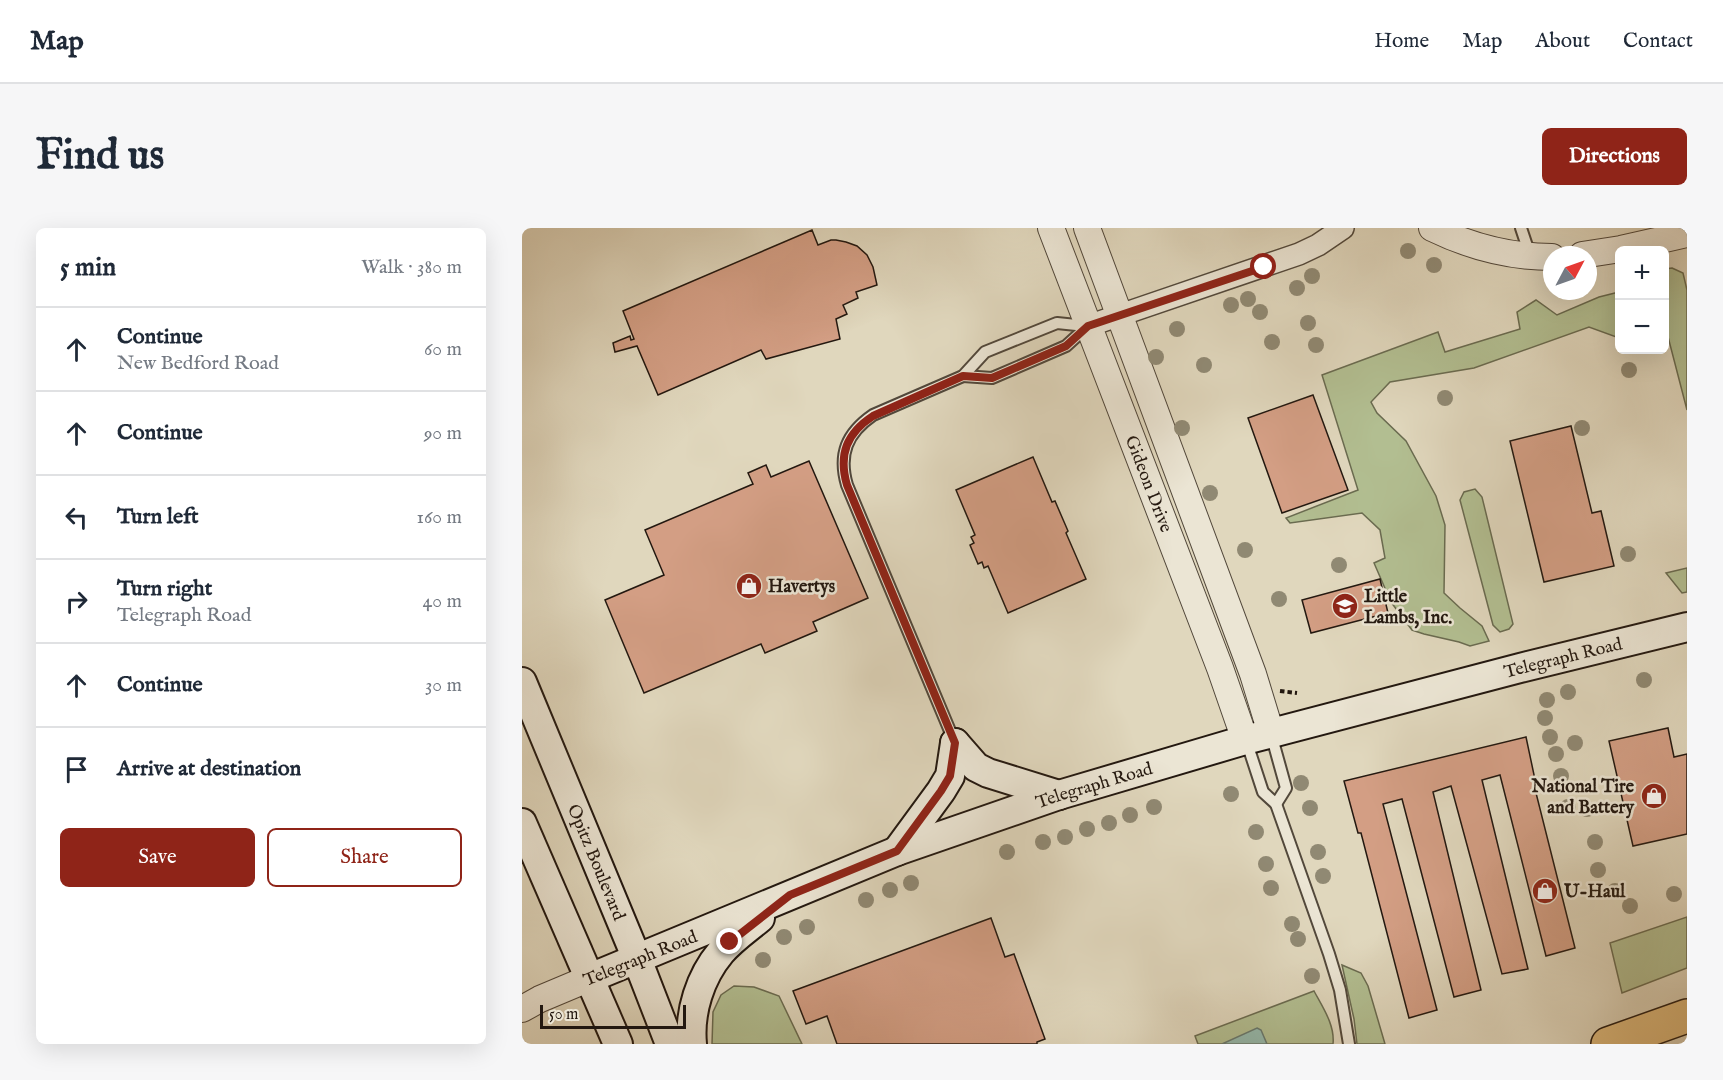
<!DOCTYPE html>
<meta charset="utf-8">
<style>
:root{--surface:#fff;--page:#f6f6f7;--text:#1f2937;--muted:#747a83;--line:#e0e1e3;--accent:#8f2418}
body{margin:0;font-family:"IM FELL English",serif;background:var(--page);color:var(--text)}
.controls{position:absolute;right:18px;top:18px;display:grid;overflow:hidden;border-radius:9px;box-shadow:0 6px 24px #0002}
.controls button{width:54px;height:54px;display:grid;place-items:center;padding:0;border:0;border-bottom:2px solid var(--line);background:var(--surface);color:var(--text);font:30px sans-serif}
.compass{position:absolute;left:1021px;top:18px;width:54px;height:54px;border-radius:50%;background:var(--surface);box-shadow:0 6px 24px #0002;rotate:49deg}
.scale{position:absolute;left:18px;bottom:15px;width:146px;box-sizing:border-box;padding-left:6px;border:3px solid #231810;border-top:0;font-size:16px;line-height:21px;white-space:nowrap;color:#231810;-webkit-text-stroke:4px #ebe5d4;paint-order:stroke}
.stop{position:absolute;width:18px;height:18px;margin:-14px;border:4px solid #8f2418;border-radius:50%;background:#fff}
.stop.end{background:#8f2418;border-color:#fff;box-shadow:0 2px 6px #0008}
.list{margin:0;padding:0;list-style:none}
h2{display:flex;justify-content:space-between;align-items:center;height:78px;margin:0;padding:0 24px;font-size:26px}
h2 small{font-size:20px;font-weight:400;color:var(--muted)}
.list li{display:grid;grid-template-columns:39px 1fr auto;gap:18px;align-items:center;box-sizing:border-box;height:84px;padding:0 24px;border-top:2px solid var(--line)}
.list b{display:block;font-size:22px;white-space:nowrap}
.list p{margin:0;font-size:20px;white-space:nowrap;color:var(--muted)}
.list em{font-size:20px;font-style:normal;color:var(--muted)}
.actions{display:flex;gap:12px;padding:18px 24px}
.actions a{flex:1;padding:14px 0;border:2px solid var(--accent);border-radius:9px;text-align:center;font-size:21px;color:var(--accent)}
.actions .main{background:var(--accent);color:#fff}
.icon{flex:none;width:33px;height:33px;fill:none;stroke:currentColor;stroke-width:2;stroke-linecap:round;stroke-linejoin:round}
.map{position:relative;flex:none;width:1165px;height:816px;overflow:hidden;border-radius:9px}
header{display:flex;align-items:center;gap:36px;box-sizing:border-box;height:84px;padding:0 30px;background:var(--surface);border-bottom:2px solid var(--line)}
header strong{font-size:28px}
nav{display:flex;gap:33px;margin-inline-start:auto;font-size:21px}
.intro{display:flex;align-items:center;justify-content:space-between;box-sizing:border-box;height:144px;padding:0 36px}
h1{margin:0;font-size:42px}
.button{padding:15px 27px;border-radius:9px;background:var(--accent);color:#fff;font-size:21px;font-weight:700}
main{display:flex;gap:36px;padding:0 36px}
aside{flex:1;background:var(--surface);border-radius:9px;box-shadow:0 6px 24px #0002}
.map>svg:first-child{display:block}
</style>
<header>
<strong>Map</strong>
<nav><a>Home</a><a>Map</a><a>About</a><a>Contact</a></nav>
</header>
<div class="intro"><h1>Find us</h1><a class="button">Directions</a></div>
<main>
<aside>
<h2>5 min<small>Walk · 380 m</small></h2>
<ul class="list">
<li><svg class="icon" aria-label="ahead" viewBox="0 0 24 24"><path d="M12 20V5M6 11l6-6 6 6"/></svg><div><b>Continue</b><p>New Bedford Road</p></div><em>60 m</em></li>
<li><svg class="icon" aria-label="ahead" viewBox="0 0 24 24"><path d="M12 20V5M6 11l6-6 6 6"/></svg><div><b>Continue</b></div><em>90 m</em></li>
<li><svg class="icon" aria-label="left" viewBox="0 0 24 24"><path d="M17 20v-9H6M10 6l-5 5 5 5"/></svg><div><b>Turn left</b></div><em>160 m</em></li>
<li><svg class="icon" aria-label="right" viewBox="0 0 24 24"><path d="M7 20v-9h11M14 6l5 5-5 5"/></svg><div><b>Turn right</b><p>Telegraph Road</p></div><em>40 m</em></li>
<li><svg class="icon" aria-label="ahead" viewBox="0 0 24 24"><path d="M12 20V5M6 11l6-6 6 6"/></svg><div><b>Continue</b></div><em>30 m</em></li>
<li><svg class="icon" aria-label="arrive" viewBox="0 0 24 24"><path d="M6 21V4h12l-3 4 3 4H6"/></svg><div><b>Arrive at destination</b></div></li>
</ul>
<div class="actions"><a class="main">Save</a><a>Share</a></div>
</aside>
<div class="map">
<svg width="1165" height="816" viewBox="0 0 1165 816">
<rect width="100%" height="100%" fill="#e0d7bd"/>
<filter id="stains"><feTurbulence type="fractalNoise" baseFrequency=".00333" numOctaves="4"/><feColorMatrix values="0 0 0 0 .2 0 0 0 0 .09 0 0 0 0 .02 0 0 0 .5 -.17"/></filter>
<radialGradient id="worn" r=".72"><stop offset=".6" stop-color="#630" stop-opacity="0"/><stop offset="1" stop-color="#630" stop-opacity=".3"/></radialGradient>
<g fill="#b2be91" stroke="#6a6b50" stroke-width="1.5">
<polygon points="1150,40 1161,45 1165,62 1165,182 1144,101 1143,101 1143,41"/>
<polygon points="1097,64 1097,110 1067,99 952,140 868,154 849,174 855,185 884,213 914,268 923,297 922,365 938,380 960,398 967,413 948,418 937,414 902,406 890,402 869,374 852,335 863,330 858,302 840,285 768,295 764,290 836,262 800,147 916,104 923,124 998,101 995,84 1014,72 1035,87 1077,69"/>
<polygon points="953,261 960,269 991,396 987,401 978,404 971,397 938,272 942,264"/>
<polygon points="1165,340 1165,364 1160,365 1144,345"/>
<polygon points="1165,689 1165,740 1100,765 1088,715"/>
<polygon points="820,737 839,745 846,758 863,816 835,816 832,791"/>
<polygon points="212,758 232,759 257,768 280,816 190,816 191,784 199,767"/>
<path d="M792,763C801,780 813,797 811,816H676L673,808Z"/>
</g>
<polygon fill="#94baae" stroke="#67796f" stroke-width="1.5" points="735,800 739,802 745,816 700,816"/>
<g fill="#d39e84" stroke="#231810" stroke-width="1.5">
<polygon points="290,2 296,17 309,12 314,12 324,14 335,18 345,27 351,39 355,57 334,64 336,70 321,77 325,86 314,91 318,111 244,131 239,122 136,167 115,118 93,124 91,115 108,108 109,112 112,111 101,83"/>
<polygon points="791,167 826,262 760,285 726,190"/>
<polygon points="1049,198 1070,285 1079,283 1092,338 1022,354 988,213"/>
<polygon points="511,229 530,274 533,273 546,303 544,305 564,351 486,385 466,338 462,340 460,334 456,336 448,317 452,315 449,309 453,307 434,262"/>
<polygon points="287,233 346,370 291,394 295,403 243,425 239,416 122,465 83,372 142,347 123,302 231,256 226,245 244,237 249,249"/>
<polygon points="858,351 866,385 789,405 780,372"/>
<polygon points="1146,500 1152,529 1165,526 1165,606 1111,618 1087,513"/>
<polygon points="1004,509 1015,561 1013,561 1053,720 1024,728 978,547 960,552 1006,741 980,746 929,558 911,564 959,762 932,769 880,571 861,576 915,782 887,790 839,605 836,605 822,553"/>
<polygon points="469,690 483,729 492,726 523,811 515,814 515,816 315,816 305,788 284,796 271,763"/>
</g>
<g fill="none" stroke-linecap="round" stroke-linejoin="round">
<g stroke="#52483b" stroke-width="14">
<g id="service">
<polyline points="999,0 1008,27"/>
<polyline points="441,148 470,150 544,118 566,98"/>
<polyline points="749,506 764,560 754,576"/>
<polyline points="724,512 741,564 754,576 807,726 818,762 827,816"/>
<path d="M433,515L325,257C316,226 325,205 351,187L441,148L463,124L535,95L564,98"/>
</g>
</g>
<g stroke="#52483b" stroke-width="24">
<polyline id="minor" points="566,98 777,26 796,17 821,0"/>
</g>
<g stroke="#52483b" stroke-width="28">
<g id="tertiary">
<path id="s1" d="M529,0L698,440L723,512"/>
<polyline points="565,0 731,446 749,505"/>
<path d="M910,0C947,18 989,29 1030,29"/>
<polyline points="1060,27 1099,21 1165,6"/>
<polyline points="0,781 18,771 68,750"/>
</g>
</g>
<g stroke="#231810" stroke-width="32">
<g id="secondary">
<path id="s2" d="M0,454L115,731L148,816"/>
<polyline points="433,515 454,539 466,545 537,567"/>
<polyline points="0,595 96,816"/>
<polyline points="375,623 419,563 428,548 433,515"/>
<path id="s3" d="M68,750L375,623L537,567L723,512L998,440L1165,399"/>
<path d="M170,816C167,784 178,749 199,724C210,711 225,701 238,690"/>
</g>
</g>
<g stroke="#231810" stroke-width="36">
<polyline id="motorway" points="1086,816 1165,788"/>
</g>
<polyline stroke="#231810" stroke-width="4" stroke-dasharray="4.5 3" stroke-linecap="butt" points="758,463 775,465"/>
<use href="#service" stroke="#ebe5d4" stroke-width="10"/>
<use href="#minor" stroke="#ebe5d4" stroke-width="21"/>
<use href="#tertiary" stroke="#ebe5d4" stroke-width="26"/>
<use href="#secondary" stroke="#ebe5d4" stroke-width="28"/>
<use href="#motorway" stroke="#e0bc7e" stroke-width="33"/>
</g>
<g fill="#908973">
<circle cx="886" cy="23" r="8"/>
<circle cx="912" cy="37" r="8"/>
<circle cx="790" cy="48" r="8"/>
<circle cx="775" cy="60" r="8"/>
<circle cx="726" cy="71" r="8"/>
<circle cx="709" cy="77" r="8"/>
<circle cx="738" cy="84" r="8"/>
<circle cx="786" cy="95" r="8"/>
<circle cx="655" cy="101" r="8"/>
<circle cx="750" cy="114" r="8"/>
<circle cx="794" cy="117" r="8"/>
<circle cx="634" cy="129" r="8"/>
<circle cx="682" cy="137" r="8"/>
<circle cx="1107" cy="142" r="8"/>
<circle cx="923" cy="170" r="8"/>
<circle cx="660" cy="200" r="8"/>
<circle cx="1060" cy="200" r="8"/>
<circle cx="688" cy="265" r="8"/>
<circle cx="723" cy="322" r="8"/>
<circle cx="1106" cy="326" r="8"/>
<circle cx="817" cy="337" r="8"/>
<circle cx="757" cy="371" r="8"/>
<circle cx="1122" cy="452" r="8"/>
<circle cx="1046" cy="464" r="8"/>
<circle cx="1025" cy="472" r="8"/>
<circle cx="1023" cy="490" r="8"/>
<circle cx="1028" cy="509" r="8"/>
<circle cx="1053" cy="515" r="8"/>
<circle cx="1034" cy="526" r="8"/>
<circle cx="1039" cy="548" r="8"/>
<circle cx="779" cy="555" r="8"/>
<circle cx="709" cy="566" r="8"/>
<circle cx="632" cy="579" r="8"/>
<circle cx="1046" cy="579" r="8"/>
<circle cx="788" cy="580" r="8"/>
<circle cx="1065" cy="581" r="8"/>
<circle cx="608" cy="587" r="8"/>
<circle cx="587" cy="595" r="8"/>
<circle cx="565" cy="601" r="8"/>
<circle cx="734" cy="604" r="8"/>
<circle cx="543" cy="609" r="8"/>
<circle cx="521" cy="614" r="8"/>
<circle cx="1073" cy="614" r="8"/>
<circle cx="485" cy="624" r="8"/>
<circle cx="796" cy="624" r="8"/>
<circle cx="744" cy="636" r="8"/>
<circle cx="1076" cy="642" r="8"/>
<circle cx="801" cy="648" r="8"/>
<circle cx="389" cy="655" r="8"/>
<circle cx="749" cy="660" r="8"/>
<circle cx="368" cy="662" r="8"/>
<circle cx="1093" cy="663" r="8"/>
<circle cx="1152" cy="666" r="8"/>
<circle cx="344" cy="672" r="8"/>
<circle cx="1108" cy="678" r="8"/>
<circle cx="770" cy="696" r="8"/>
<circle cx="285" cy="699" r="8"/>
<circle cx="262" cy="709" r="8"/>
<circle cx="776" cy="711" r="8"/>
<circle cx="241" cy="732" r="8"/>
<circle cx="790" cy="748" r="8"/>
</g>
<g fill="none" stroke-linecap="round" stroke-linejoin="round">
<path stroke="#8f2418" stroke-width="8" d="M208,714L268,667L375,623L419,563L428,548L433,515L325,257C316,226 325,205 351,188L441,148L470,150L544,118L566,98L742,39"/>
</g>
<defs>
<g id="shop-disc" transform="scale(1.35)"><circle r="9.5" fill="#8f2418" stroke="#ebe5d4"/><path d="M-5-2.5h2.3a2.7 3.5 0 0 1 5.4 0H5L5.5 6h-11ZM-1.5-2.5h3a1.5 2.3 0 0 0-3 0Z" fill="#fff"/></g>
<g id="school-disc" transform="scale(1.35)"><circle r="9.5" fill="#8f2418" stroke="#ebe5d4"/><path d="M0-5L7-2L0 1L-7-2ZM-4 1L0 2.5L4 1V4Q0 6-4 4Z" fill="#fff"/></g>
</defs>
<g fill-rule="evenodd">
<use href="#shop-disc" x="227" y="358"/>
<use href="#school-disc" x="823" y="378"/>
<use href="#shop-disc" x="1132" y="568"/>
<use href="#shop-disc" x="1023" y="663"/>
</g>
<g text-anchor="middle" stroke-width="5" stroke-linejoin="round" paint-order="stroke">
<g font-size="18" fill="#231810" stroke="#ebe5d4">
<text dy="6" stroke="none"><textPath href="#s1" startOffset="274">Gideon Drive</textPath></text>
<text dy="6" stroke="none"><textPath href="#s3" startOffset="1026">Telegraph Road</textPath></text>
<text dy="6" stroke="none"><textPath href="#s3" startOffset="540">Telegraph Road</textPath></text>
<text dy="6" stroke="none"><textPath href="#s2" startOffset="195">Opitz Boulevard</textPath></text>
<text transform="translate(118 730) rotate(-22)" y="6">Telegraph Road</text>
</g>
<g font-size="18" font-weight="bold" fill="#231810" stroke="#ebe5d4" text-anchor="start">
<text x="246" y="364">Havertys</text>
<text x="842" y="374">Little<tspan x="842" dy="21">Lambs, Inc.</tspan></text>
<text x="1112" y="564" text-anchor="end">National Tire<tspan x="1112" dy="21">and Battery</tspan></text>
<text x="1042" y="669">U-Haul</text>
</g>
</g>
<rect width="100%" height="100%" filter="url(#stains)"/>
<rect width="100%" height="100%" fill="url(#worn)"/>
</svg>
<div class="controls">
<button>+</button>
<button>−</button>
</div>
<svg class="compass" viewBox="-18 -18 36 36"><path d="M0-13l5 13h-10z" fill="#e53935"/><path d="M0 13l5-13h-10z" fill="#747a83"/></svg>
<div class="scale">50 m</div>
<div class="stop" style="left:742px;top:39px"></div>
<div class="stop end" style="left:208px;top:714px"></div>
</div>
</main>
